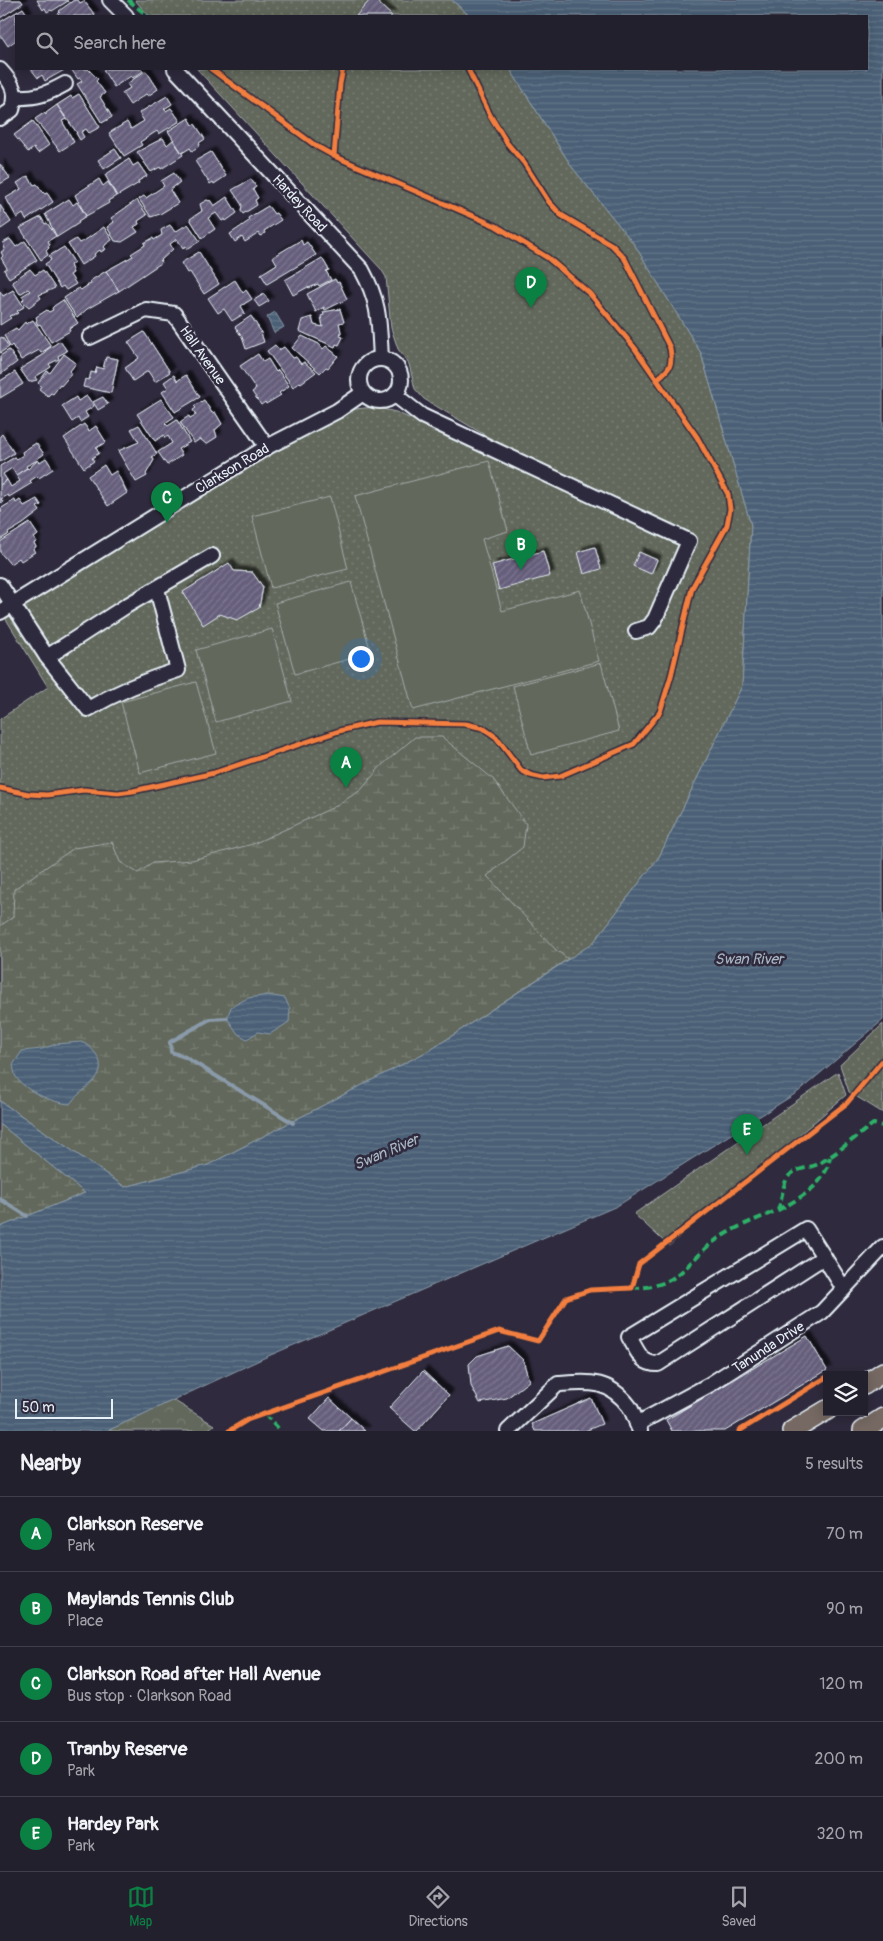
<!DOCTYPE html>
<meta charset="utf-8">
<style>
:root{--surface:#23202e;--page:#2f2d3a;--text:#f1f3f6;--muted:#a3a3aa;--line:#403e4a;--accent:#0b8043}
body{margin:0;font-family:Pangolin,sans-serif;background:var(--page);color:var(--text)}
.controls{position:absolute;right:15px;bottom:15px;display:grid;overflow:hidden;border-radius:0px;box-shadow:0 2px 12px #0003}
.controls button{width:45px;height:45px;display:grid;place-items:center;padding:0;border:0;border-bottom:1px solid var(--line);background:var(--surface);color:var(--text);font:25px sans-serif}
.scale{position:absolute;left:15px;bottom:12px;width:98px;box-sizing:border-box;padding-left:5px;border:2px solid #e8f1f8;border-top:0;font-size:14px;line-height:18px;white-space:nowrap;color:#e8f1f8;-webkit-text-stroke:4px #2f2a3d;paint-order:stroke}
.you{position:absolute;left:360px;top:658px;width:18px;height:18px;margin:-12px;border:4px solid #fff;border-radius:50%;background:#1a73e8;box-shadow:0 0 0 8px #1a73e833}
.badge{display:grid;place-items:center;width:32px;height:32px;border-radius:50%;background:var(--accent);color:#fff;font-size:16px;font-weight:700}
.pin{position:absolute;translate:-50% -41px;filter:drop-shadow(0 1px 2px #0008)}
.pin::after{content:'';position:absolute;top:26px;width:18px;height:15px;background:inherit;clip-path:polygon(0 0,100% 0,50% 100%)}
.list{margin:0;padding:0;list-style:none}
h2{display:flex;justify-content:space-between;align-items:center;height:65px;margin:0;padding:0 20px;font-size:21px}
h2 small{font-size:16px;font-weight:400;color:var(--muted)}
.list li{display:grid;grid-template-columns:32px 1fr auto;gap:15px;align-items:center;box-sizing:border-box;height:75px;padding:0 20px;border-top:1px solid var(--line)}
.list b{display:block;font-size:19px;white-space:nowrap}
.list p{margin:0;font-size:16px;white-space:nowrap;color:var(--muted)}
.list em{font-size:16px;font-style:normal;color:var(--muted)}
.icon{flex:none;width:28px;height:28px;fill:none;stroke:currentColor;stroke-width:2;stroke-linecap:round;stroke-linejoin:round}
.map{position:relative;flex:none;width:883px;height:1431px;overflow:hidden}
.search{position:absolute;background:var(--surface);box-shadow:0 2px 12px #0003;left:15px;right:15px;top:15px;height:55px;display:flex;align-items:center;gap:12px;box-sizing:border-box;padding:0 18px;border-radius:0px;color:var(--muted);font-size:19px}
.sheet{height:440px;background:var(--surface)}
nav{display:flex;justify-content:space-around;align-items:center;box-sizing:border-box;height:70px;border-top:1px solid var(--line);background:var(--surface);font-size:14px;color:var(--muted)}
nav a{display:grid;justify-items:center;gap:2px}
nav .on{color:var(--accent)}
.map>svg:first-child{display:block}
</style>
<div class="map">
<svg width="883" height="1431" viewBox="0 0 883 1431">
<defs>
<pattern id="grass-dots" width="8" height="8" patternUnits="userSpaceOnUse" patternTransform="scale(1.25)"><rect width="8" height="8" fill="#62685b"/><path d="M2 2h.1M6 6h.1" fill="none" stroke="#787e73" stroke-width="1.8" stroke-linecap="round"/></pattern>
<pattern id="forest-crowns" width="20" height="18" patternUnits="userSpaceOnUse" patternTransform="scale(1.25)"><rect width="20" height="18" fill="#62685b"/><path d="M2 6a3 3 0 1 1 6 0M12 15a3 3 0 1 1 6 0" fill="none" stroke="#787e73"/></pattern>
<pattern id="wetland-marsh" width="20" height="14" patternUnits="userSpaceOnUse" patternTransform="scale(1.25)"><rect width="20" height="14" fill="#62685b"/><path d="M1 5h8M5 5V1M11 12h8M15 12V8" fill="none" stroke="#787e73"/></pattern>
<pattern id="water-rules" width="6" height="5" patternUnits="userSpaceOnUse" patternTransform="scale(1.25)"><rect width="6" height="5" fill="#4b6076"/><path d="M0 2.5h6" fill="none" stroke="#65778a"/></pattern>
<pattern id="building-hatch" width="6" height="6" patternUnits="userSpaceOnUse" patternTransform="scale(1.25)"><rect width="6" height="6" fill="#665e7c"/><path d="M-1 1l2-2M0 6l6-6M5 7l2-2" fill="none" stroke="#7c768f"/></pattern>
<filter id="shadow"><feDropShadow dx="4.5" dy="-4.5" stdDeviation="1" flood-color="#0009"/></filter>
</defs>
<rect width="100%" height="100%" fill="#2f2a3d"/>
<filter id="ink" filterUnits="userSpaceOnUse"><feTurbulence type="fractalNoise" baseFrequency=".02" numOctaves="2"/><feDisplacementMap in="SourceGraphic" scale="10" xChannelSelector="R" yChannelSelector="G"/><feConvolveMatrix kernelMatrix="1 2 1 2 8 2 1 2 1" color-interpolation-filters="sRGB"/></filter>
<g filter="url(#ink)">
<g fill="url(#grass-dots)" stroke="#a5acaa">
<polygon points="135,0 452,0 469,16 149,16"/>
<polygon points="197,69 510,69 572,167 634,244 701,353 751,525 742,686 659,857 593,943 432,1049 125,1187 0,1101 0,719 48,687 1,611 337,411 374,407 396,412 422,424 561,480 424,399 415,389 409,364 398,349 391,328 386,277 381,269"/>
<polygon points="883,1024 883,1113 849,1092 840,1065"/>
<polygon points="838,1072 846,1095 669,1246 634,1214"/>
</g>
<polygon fill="url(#forest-crowns)" stroke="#a5acaa" points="173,1400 214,1425 206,1431 107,1431"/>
<g fill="url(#wetland-marsh)" stroke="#a5acaa">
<polygon points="415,737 442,737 493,779 526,824 523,847 487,876 556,950 568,959 432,1049 208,1165 125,1187 0,1101 0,926 13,917 14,889 74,848 112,842 120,862 138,873 153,863 192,860 253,844 332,808 361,790 381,766"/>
<polygon points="0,1124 85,1193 0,1227"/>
</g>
<g fill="#62685b" stroke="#a5acaa">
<polygon points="489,461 508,531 482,539 502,611 580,590 599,661 413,710 355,496"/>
<polygon points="330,497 348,569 271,588 252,516"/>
<polygon points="351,582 371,653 295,674 275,603"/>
<polygon points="272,629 292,701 216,722 196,650"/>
<polygon points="601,663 619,731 531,755 513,686"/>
<polygon points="196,682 216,753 140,773 121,702"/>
</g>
<g fill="url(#water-rules)" stroke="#8a9aaa">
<polygon points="452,0 883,0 883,1020 798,1092 617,1206 266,1357 107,1431 0,1431 0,1227 85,1193 0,1124 0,1101 125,1187 208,1165 432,1049 593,943 659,857 742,686 751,525 701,353 634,244 572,167 510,69 867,69 867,16 470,16"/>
<polygon points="275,312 284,327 274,333 267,317"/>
<polygon points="268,995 285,998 290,1009 289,1022 270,1034 258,1032 247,1039 238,1034 227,1018 231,1007 248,998"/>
<path d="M81,1042C89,1045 91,1048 96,1054C112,1078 79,1089 70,1104C53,1103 25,1091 16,1077C14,1074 14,1068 13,1065L22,1051L42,1049L56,1044Z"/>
</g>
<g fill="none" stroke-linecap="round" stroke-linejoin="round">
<g stroke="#8a9aaa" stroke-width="4">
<polyline points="227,1018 210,1019 170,1042 171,1052 185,1057 293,1123"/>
<polyline points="0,1199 27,1216"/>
</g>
</g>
<g fill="url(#building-hatch)" stroke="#e8f1f8" filter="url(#shadow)">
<polygon points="0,0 21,0 23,3 0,18"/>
<polygon points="37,0 67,0 68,1 52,11 51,10 47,12 45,8 43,10"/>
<polygon points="74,0 78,0 80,3 84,1 95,15 93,16 56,16 60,12 59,11"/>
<polygon points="370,0 375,0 392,16 356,16"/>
<polygon points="23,8 28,16 16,16 16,40 8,46 2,37 0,37 0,22"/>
<polygon points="31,69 66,69 45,81 42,75 38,78"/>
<polygon points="71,69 88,69 98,79 96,81 105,93 100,97 112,117 102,123 77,84 82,81 80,78 78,79"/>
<polygon points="105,69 142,69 143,71 133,78 131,76 114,87 103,70"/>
<polygon points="145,71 147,72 158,89 148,96 146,94 130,105 122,93 130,88 127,84"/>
<polygon points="79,94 100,127 89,133 86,129 81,132 84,137 80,140 76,133 77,133 57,105 71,96 72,98"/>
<polygon points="167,96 172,104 164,109 166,111 171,108 180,121 159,134 157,131 140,142 142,145 124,156 109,133 127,122 131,129 144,121 139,113"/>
<polygon points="57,105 66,119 62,121 74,142 60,151 35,119 44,113 46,115 46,113"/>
<polygon points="189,118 193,125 195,124 205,139 199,143 200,145 192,151 190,148 182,153 168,131"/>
<polygon points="33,121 49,145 38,153 34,148 28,152 14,135"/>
<polygon points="163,138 167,145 173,140 183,155 161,169 160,167 151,172 137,152"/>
<polygon points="115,149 121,158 104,169 98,160"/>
<polygon points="211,152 226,176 214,184 213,182 210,184 195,161"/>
<polygon points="129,159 133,166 138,163 147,176 138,181 139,183 117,196 105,175"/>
<polygon points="0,164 10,178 0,184"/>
<polygon points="174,173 180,182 170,190 178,203 160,214 151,217 139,199 144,196 146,198 164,186 161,181"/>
<polygon points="28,176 34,185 37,184 42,191 45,194 47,193 53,202 26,220 23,214 17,218 6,198 21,189 17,183"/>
<polygon points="99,179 103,186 108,182 116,196 108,201 109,203 86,216 75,195"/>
<polygon points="251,179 256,187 253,189 258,198 255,200 257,205 243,214 241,211 242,205 232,190"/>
<polygon points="227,197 237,213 226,221 225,219 222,221 216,213 208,218 215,229 202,238 190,219 202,211 200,204 207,200 209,201 210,200 214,206"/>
<polygon points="69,199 73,205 77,202 86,216 78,221 79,223 57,237 45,214"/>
<polygon points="137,200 147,215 138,221 139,224 134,227 138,232 122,242 115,241 107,227 114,222 111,218"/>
<polygon points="0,205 11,222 1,229 0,228"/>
<polygon points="268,206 274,214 276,213 281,220 264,231 265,233 261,236 259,233 245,242 242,237 235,242 230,234 249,221 248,218"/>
<polygon points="41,217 45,224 47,223 56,236 48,241 50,245 48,246 49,248 46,251 48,255 41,260 20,228"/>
<polygon points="188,224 200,241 187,249 186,246 183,248 177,239 170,244 173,249 160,261 161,263 119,291 106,271 133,256 131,254 145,245 144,243 153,238 154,240 162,235 161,230 170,225 175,232"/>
<polygon points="104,227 112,240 106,244 104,247 106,249 101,252 100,250 94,254 95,256 81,265 68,244 76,239 79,243 84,241"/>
<polygon points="10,239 16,247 25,241 37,260 9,278 4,270 7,268 1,258 3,256 1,252 5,249 3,243"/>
<polygon points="301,240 303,245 307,242 316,255 267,284 261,274 277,264 273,257"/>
<polygon points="64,247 74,262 70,265 73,273 70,275 76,284 66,290 63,286 60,288 45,264 51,260 49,256"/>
<polygon points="199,252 219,284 204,294 190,272 187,273 181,263"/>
<polygon points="322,258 329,270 326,271 331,280 319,286 318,284 309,288 308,287 293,295 285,280"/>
<polygon points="30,269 35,275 43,270 55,288 39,295 41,298 29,307 22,301 24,299 22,296 30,291 28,289 20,294 12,282"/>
<polygon points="106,271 119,291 87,309 77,318 64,298 79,288 81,290 91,283 90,281"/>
<polygon points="335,279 337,283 339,282 347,299 325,310 324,307 316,312 307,294"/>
<polygon points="235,280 243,293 246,290 252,299 241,306 245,313 232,321 224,309 218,313 208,298"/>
<polygon points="13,290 24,307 17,311 19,313 9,316 11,318 0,325 0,291 3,296"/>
<polygon points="264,294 269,301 259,307 254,300"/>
<polygon points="63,300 78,323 69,329 70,331 51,342 40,324 38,325 36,321 37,320 36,317 47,310 49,312 53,310 52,308 54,306"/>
<polygon points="340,309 344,322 339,323 341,332 340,336 343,337 339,345 336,344 335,347 299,331 302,320 312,317 314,325 323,327 321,316 324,315 323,312"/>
<polygon points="251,316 260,330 264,342 246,349 242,337 235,327"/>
<polygon points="33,320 51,346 41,353 39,350 21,360 12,345 10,347 4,335 16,328 18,330 25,322 26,324"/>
<polygon points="144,332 170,372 155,382 148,371 133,381 125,368 139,358 128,342"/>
<polygon points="302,336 319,344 323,349 326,346 338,356 328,368 326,367 320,373 292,348"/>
<polygon points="2,337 9,347 0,353 0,338"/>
<polygon points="60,341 67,351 58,356 59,359 49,364 51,367 35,377 37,380 29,382 20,369 43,355 46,353 45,351"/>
<polygon points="275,345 279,350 284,347 293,358 296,357 301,364 304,362 316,372 301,383 300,382 293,387 267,351"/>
<polygon points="9,350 17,362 1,374 0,356"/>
<polygon points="64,354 76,363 70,371 72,373 61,386 60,385 53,394 51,393 48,396 39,389 41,386 38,383 47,371 50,373"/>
<polygon points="258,354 263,362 268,359 276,372 278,370 289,386 279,393 281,395 266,404 265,402 261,405 252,392 256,389 240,366"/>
<polygon points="106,357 118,359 111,393 83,387 85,379 89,380 91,372 95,373 97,367 103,369"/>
<polygon points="15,372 23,384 0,398 0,381"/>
<polygon points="174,375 177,381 186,375 200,397 175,412 162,392 168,388 164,382"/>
<polygon points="87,396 94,406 85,412 88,417 80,422 78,418 72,422 62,406 76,397 78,401"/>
<polygon points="103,397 108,404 98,410 93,402"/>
<polygon points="161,399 174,417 165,423 168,426 177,420 190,442 178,449 182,455 167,465 158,452 172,443 168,436 165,438 164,435 155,441 137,414"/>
<polygon points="204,400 212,413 215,412 222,424 215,430 217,437 206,444 200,439 194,443 180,422 189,416 190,418 196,415 193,410 196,408 194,406"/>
<polygon points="84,424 89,431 96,426 106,442 96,448 99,453 92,458 94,461 84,468 64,438"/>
<polygon points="139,425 157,454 152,457 154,460 146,474 147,476 136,482 118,451 139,442 131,429"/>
<polygon points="2,434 14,453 0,462 0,436"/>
<polygon points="36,443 44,454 37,459 38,460 26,466 27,468 16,475 12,468 3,474 7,480 0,485 0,466 15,457 17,459 23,455 22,452"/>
<polygon points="46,458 53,469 39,478 37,476 30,481 32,483 9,497 8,495 1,499 3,502 0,503 0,485 7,480 11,487 20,481 16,475 27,468 28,469 38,460 40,462"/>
<polygon points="104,465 110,475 116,471 127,493 108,506 88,476"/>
<polygon points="37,499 41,505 37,507 40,511 23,524 8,533 9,534 0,540 0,513 2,512 0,509 15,500 16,503 20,500 24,506"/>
<polygon points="30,523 38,535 34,538 37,542 34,543 36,547 33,549 35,552 21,561 19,558 10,564 0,552 0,542"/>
<polygon points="595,547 601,569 584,574 578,552"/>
<polygon points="543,551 550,576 499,590 492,565"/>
<polygon points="639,552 657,560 651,574 633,566"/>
<polygon points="229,563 234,571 252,572 263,587 259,608 237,620 220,614 203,625 183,592"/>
<polygon points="807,1336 827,1370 725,1431 672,1431 666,1420"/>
<polygon points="508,1346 523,1360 529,1381 507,1398 480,1403 471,1386 469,1364 477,1356"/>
<polygon points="423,1371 449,1395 417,1431 415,1431 389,1408"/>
<polygon points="329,1398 351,1418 339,1431 324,1431 310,1419"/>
<polygon points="591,1398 602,1424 585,1431 535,1431 532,1424"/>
<polygon points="351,1418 365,1431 339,1431"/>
</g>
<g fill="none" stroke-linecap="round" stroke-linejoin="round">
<g stroke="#e8f1f8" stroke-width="18">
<g id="minor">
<polyline points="110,0 126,16"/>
<path d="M175,69L362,270C380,303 379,322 381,359"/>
<path d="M0,70C13,84 17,91 12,110L0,118"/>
<path d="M15,97C36,98 47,94 65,84"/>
<polyline points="90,337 146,310 174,314 267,447"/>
<circle cx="380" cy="380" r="21"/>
<polyline points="395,395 422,416 689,541 655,619 649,627 636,631"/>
<polyline points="0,585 47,657 126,606 212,556"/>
<polyline points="0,612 267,447 337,411 363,393"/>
<path d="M47,657L88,709C117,692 146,680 178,670L157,589"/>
<path d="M806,1229L824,1257L658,1364C640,1364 638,1351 629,1337Z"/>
<polyline points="824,1257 844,1289"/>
<polyline points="637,1424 709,1385 822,1312 883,1247"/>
<path d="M508,1431L558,1384C589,1382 608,1379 629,1406C634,1413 636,1423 640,1431"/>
</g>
</g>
<g stroke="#e8f1f8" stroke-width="22">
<g id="highway">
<polyline points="864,1385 883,1372"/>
<polyline points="792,1431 827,1410"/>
<polyline points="863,1431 883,1418"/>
</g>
</g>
<use href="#minor" stroke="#2f2a3d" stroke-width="14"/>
<use href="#highway" stroke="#766964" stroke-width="19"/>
<g stroke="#2db169" stroke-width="4" stroke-dasharray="8 4" stroke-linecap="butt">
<polyline points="128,0 148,16"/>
<path d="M778,1210C794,1202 817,1189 825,1172C828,1168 829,1162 830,1157"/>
<path d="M632,1288C684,1287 683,1262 719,1238C737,1226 758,1219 778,1210C782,1200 782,1186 788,1177C796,1167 810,1169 820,1163C839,1152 855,1137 873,1124L883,1126"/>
<polyline points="264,1414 281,1431"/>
</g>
<g stroke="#2f2a3d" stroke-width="8">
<g id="cycleway">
<path d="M468,69L490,115L507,143L524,163L549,202L561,215L612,245L625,259L670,348C673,365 670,369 657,379"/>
<polyline points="334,156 340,84 343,69"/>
<polyline points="0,788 29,794 47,795 84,790 118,793 133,791 214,773 339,731 377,722 466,724 483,728 496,737 521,770 530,775 543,778 560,776 634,744 660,712 671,676 692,588 727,525 730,509 728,494 697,437 634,347 590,294 548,258 496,226 334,156 316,146 211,69"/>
<polyline points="229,1431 247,1420 499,1331 538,1341 566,1298 590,1290 632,1288 639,1264 847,1103 883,1060"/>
<polyline points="739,1431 827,1377"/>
</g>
</g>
<use href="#cycleway" stroke="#f27e40" stroke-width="5"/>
</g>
</g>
<g text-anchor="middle" stroke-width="5" stroke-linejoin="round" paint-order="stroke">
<g font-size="14" fill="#e8f1f8" stroke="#2f2a3d">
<text transform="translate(300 203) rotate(47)" y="5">Hardey Road</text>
<text transform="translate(203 355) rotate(55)" y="5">Hall Avenue</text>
<text transform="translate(232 468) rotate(-31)" y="5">Clarkson Road</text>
<text transform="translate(768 1347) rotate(-33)" y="5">Tanunda Drive</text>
</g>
<g font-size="15" font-style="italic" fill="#a9b7c4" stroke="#2f2a3d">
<text x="749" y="964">Swan River</text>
<text transform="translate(386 1152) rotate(-23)" y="5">Swan River</text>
</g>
</g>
</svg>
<div class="controls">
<button><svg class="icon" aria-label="layers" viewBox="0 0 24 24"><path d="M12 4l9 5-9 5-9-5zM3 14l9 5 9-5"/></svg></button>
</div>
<div class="scale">50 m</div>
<div class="you"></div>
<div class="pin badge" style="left:346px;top:788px">A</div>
<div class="pin badge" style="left:521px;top:570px">B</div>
<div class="pin badge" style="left:167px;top:523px">C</div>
<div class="pin badge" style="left:531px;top:308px">D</div>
<div class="pin badge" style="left:747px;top:1155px">E</div>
<div class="search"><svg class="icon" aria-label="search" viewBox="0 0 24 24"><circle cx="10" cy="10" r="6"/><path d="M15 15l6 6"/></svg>Search here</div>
</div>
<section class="sheet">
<h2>Nearby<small>5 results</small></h2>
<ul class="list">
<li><span class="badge">A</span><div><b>Clarkson Reserve</b><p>Park</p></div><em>70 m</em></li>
<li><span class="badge">B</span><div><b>Maylands Tennis Club</b><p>Place</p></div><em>90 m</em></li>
<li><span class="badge">C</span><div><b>Clarkson Road after Hall Avenue</b><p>Bus stop · Clarkson Road</p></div><em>120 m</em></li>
<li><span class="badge">D</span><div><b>Tranby Reserve</b><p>Park</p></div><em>200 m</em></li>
<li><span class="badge">E</span><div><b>Hardey Park</b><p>Park</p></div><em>320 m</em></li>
</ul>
</section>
<nav>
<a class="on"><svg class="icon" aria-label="map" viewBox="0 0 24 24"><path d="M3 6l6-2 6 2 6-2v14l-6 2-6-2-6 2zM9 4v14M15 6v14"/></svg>Map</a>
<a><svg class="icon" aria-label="directions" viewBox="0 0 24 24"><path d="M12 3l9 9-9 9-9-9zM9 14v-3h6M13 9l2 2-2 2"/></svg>Directions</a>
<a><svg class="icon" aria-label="saved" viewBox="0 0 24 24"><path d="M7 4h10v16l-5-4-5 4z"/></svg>Saved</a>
</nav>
